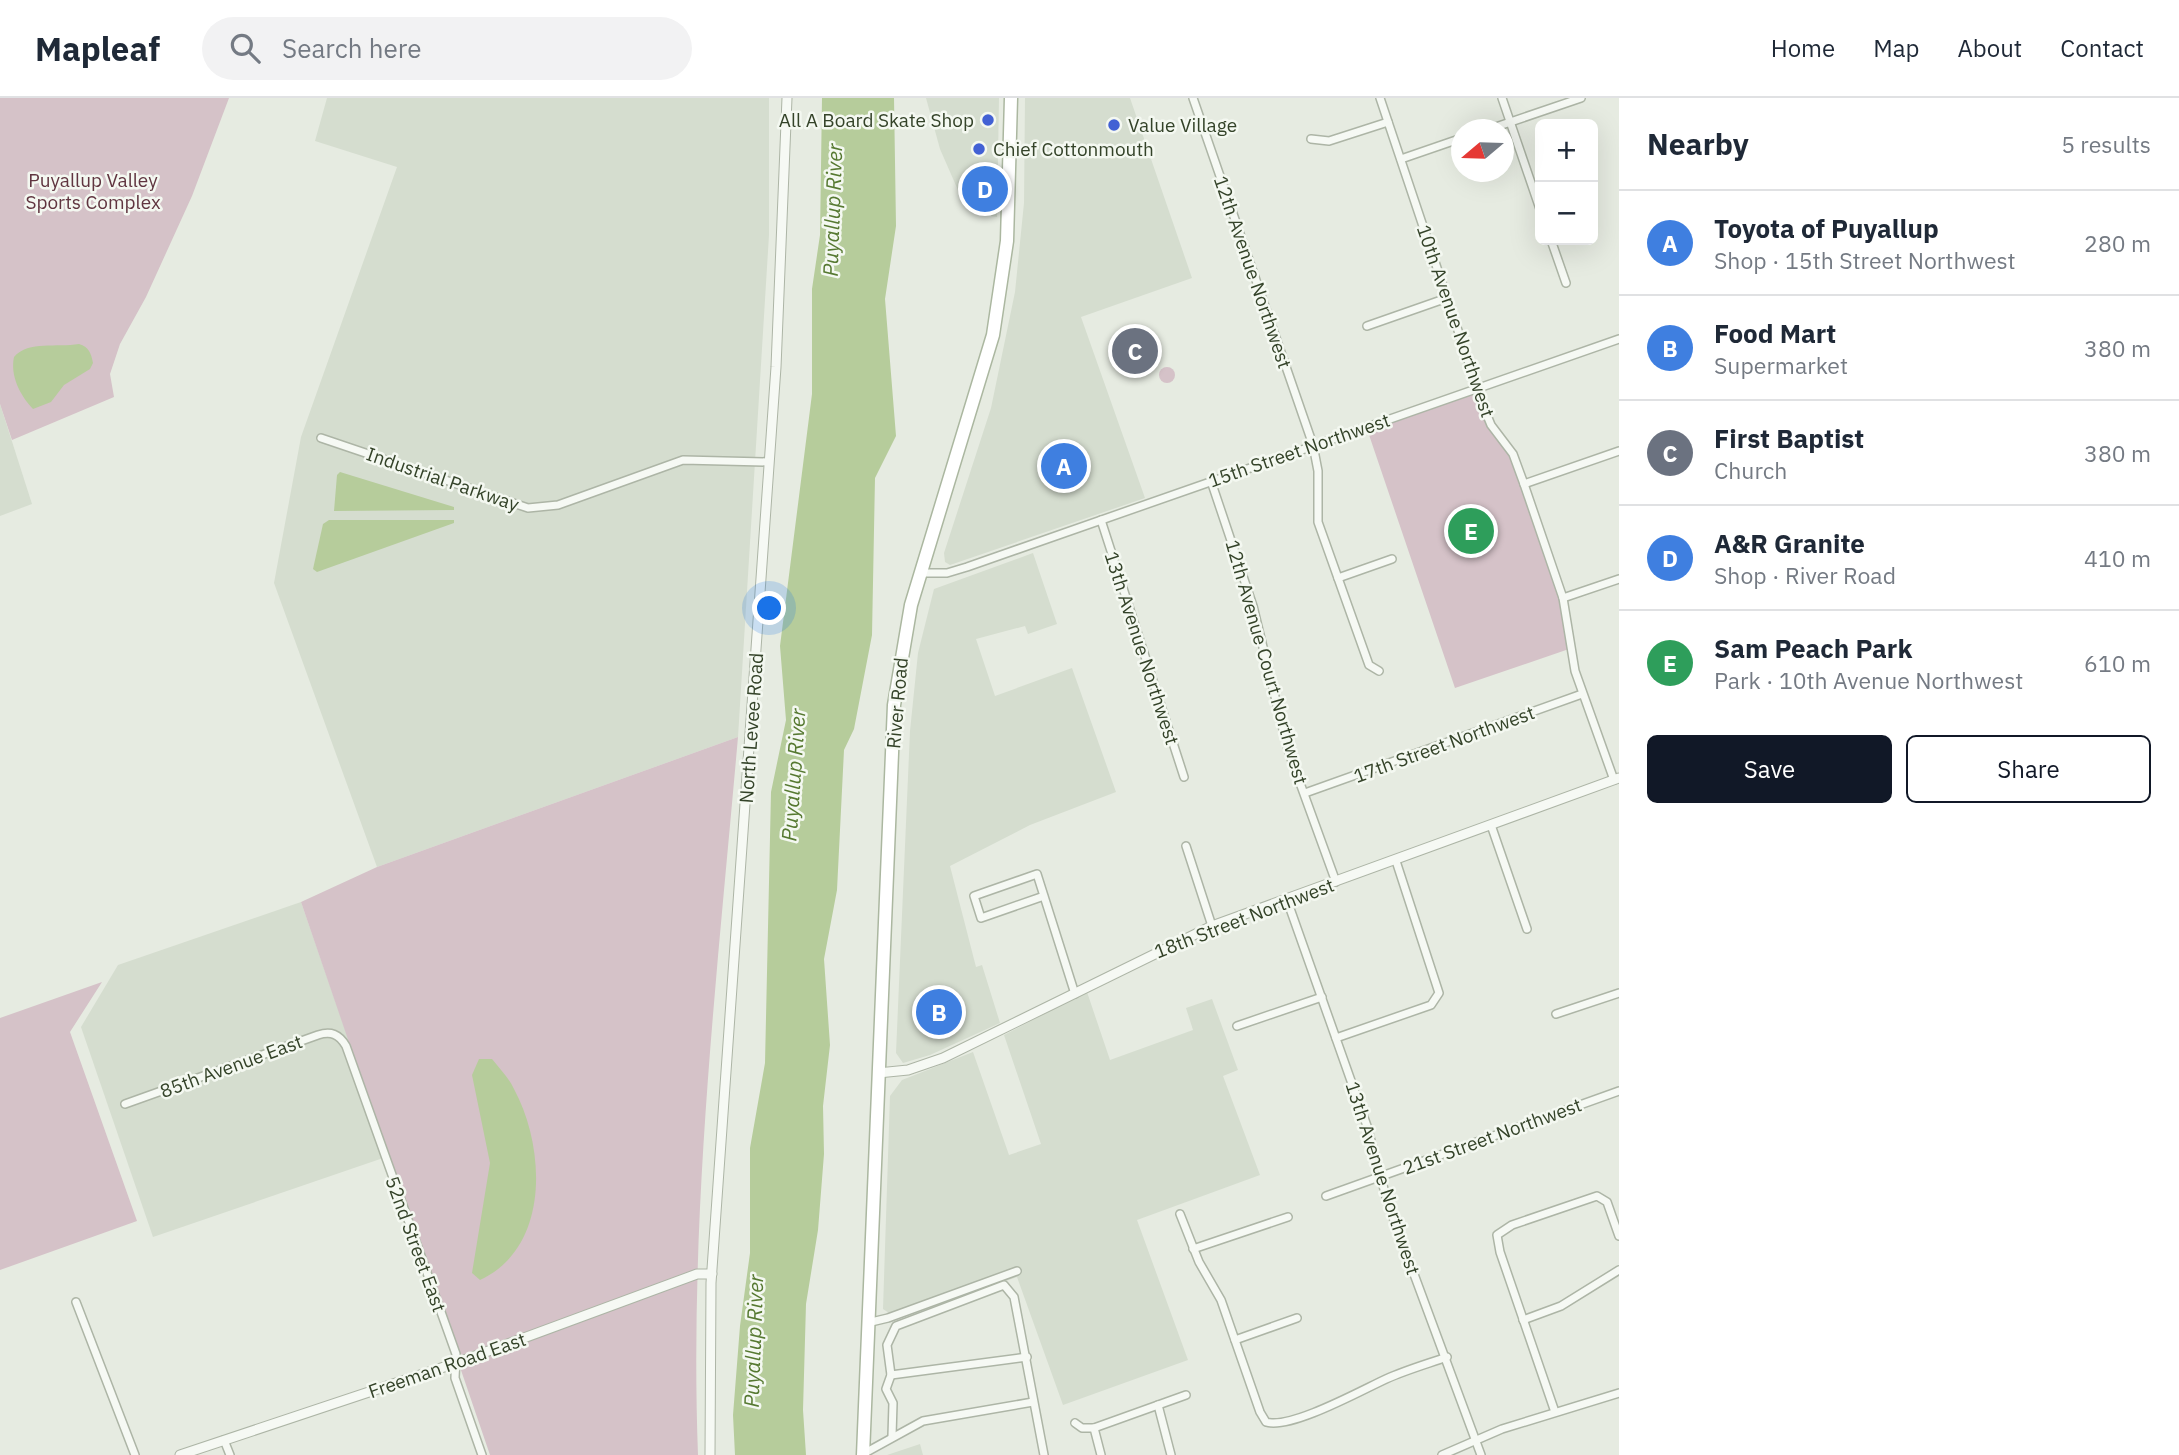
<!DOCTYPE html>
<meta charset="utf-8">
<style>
:root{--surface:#fff;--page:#f2f2f3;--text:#1f2937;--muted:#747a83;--line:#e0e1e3;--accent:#111827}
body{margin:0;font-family:"IBM Plex Sans",sans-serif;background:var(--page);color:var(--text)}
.controls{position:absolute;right:21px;top:21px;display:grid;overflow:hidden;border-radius:10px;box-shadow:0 7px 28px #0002}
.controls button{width:63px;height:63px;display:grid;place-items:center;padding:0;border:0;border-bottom:2px solid var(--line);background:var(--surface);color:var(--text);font:35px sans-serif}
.compass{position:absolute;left:1451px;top:21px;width:63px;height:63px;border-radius:50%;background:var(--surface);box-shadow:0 7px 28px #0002;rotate:251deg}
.you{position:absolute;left:770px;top:511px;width:24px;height:24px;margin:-18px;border:5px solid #fff;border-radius:50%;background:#1a73e8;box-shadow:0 0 0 10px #1a73e833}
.badge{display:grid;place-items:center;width:46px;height:46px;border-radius:50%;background:var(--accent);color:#fff;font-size:23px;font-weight:700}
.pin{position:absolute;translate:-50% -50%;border:4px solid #fff;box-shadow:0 2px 7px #0006}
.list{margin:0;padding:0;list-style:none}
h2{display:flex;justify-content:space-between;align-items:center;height:91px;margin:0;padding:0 28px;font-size:30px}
h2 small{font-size:23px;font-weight:400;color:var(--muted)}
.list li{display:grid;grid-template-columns:46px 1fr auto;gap:21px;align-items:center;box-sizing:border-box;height:105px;padding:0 28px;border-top:2px solid var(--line)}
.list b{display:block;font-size:26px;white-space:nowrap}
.list p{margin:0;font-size:23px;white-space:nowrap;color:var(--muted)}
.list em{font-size:23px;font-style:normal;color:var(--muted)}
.actions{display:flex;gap:14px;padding:21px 28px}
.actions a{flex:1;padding:16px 0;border:2px solid var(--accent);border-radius:10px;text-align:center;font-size:24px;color:var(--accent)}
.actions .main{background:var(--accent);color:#fff}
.icon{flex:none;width:38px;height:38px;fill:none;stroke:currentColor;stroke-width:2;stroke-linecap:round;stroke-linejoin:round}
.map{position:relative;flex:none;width:1619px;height:1357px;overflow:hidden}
header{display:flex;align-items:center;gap:42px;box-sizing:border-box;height:98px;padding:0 35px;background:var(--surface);border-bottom:2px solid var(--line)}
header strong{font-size:33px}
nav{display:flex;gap:38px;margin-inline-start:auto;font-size:24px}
.search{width:490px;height:63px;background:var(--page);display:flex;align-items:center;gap:18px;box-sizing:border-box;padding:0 24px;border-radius:38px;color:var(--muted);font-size:26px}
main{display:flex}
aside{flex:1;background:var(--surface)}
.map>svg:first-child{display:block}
</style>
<header>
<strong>Mapleaf</strong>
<div class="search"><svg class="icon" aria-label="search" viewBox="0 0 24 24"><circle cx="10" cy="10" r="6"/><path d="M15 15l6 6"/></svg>Search here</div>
<nav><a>Home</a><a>Map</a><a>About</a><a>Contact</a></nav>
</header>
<main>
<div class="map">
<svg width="1619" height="1357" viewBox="0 0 1619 1357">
<rect width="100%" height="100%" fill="#e6ebe1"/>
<g fill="#d5ddcf">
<polygon points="327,0 769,0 769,137 738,639 377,769 274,485 301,339 397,69 315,43"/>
<polygon points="926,0 999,0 997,119 978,116 961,99 940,51"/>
<polygon points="1025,0 1130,0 1192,180 1081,219 1145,400 950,467 945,464 944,455 991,310 1015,194 1024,105"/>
<polygon points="0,306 32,406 0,418"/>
<polygon points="1033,455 1057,526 1028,536 1025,528 976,541 995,598 1072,570 1116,694 1030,727 950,768 976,869 982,867 1000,925 930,957 903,965 896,955 910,633 918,555 934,491"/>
<polygon points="301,804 389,1058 153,1139 81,929 118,867"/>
<polygon points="1087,894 1110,962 1193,932 1186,910 1212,901 1238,972 1223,978 1260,1077 1137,1122 1188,1262 1063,1307 1017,1179 963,1199 963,1190 889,1215 883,1211 890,998 902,982 973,954 1009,1057 1041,1046 1004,937"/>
<polygon points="920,1346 923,1357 887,1357"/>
</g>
<g fill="#d5c2c8">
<polygon points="0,0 229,0 192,98 146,199 120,246 110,276 114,299 12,342 0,306"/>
<circle cx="1167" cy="277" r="8"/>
<polygon points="1477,290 1484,310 1507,349 1563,500 1569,551 1455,590 1366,328"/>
<path d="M738,639C717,878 689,1117 698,1357H490L301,804L377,769Z"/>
<polygon points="102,884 70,934 137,1123 0,1172 0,920"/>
</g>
<g fill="#b6cc9b">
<polygon points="822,0 894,0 896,128 885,201 896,338 875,380 872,537 854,631 844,652 837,792 824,861 830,947 823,1008 824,1056 818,1132 806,1206 803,1312 806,1357 735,1357 733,1317 740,1228 750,1155 750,1050 765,965 771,694 786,622 780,548 812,296 812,191 820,137"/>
<path d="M79,246C89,249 91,255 93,265L90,271L64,287L51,304L33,311C20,297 10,278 14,259C29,242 57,250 79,246Z"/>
<polygon points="340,374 454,409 454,412 334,413 337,377"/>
<polygon points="329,422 454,422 454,425 317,474 313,471 323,426"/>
<path d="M479,961H492C499,970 509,980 514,991C546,1050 550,1150 480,1182L472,1175L490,1065L472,977Z"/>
</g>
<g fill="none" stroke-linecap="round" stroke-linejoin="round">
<g stroke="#adb5a6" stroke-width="10">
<g id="minor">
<polyline points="1193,0 1313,347 1318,373 1318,424 1369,567 1379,573"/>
<polyline points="1380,0 1484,310 1491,327 1513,356 1524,386 1563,500 1575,573 1614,682"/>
<polyline points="1502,0 1540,111"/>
<polyline points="1487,32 1581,0"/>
<polyline points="1311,41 1329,43 1388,24"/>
<polyline points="1401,61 1462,40"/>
<polyline points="1551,142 1566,185"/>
<polyline points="1367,228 1447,200"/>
<polyline points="321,340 528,410 558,407 683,362 768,364"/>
<polyline points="1211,383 1253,508 1288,652 1336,784"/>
<polyline points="1524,386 1619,353"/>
<polyline points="1101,422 1184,679"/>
<polyline points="920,475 947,475 967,469 1619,241"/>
<polyline points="1338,480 1392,461"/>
<polyline points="1563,500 1619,481"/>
<polyline points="1305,695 1582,596"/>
<polyline points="1491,727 1527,831"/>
<polyline points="1186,748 1212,828"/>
<polyline points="1044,798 981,820 974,798 1037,776 1075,896"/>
<polyline points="1287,802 1367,1028 1388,1106 1481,1357"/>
<polyline points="1556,916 1619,895"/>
<polyline points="1237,928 1322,899"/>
<polyline points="1336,940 1431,907 1439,895 1396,763"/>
<path d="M125,1006L318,937C331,933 339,936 346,948L456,1256L455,1280L482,1357"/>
<polyline points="1326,1098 1619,993"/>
<path d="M1180,1116L1199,1164L1221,1202L1260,1314L1266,1324C1290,1332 1362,1292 1386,1281C1406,1272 1427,1266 1447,1259"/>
<polyline points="1193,1151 1288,1119"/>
<polyline points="76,1204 135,1357"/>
<polyline points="1523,1222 1561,1208 1619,1172"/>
<polyline points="867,1225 888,1220 1017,1173"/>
<polyline points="1235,1242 1297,1220"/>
<polyline points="891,1277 1027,1259"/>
<polyline points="1158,1307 1171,1357"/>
<polyline points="1555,1314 1500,1154 1497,1137 1512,1127 1597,1098 1607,1104 1619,1138"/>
<polyline points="1075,1325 1082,1330 1094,1330 1186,1297"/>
<polyline points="1094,1330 1101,1357"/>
<polyline points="892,1338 893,1305 886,1291 891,1277 887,1247 896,1228 1004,1187 1014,1199 1044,1357"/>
<polyline points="224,1342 230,1357"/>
<polyline points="863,1356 923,1323 1033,1304"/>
<polyline points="1442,1357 1502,1331 1619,1295"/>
</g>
</g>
<g stroke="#adb5a6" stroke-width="11">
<g id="tertiary">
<polyline points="878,975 908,972 943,960 1212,828 1619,680"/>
<polyline points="180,1357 456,1265 697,1176 712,1176"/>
<polyline points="710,1357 711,1185 776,269 787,0"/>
</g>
</g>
<g stroke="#abb7a0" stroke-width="15">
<polyline id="primary" points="863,1357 894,607 911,507 993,237 1007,143 1011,0"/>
</g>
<use href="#minor" stroke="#f6f9f4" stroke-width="7"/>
<use href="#tertiary" stroke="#f6f9f4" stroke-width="9"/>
<use href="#primary" stroke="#fff" stroke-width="12"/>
</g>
<g fill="#4261d4" stroke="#f4f8f1" stroke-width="2.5">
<circle cx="988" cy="22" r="7"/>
<circle cx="1114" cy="27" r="7"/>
<circle cx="979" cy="51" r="7"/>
</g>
<g text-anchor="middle" stroke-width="5" stroke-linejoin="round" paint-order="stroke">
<g font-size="19" fill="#344329" stroke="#f4f8f1" text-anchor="start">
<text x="974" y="29" text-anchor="end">All A Board Skate Shop</text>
<text x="1128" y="34">Value Village</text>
<text x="993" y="58">Chief Cottonmouth</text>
</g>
<g font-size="19" fill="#603540" stroke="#f4f8f1">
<text x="93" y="89">Puyallup Valley<tspan x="93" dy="22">Sports Complex</tspan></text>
</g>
<g font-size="19" fill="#344329" stroke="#f4f8f1">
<text transform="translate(1253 174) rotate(71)" y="7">12th Avenue Northwest</text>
<text transform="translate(1456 223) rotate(71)" y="7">10th Avenue Northwest</text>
<text transform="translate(1299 352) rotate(-19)" y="7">15th Street Northwest</text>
<text transform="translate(443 381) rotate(19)" y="7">Industrial Parkway</text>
<text transform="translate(1142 550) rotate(72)" y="7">13th Avenue Northwest</text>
<text transform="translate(1267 564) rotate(74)" y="7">12th Avenue Court Northwest</text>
<text transform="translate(897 605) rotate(-85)" y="7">River Road</text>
<text transform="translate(751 630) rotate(-86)" y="7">North Levee Road</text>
<text transform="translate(1444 646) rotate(-20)" y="7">17th Street Northwest</text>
<text transform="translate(1244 820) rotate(-21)" y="7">18th Street Northwest</text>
<text transform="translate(231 968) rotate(-20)" y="7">85th Avenue East</text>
<text transform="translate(1492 1038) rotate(-20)" y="7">21st Street Northwest</text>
<text transform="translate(1383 1080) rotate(72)" y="7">13th Avenue Northwest</text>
<text transform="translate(416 1146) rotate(70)" y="7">52nd Street East</text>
<text transform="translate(447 1267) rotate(-19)" y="7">Freeman Road East</text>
</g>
<g font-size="21" font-style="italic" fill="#567931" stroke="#f4f8f1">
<text transform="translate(833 112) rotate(-88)" y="7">Puyallup River</text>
<text transform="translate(794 677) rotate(-86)" y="7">Puyallup River</text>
<text transform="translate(754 1243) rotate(-88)" y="7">Puyallup River</text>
</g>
</g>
</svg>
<div class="controls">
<button>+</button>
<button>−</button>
</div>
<svg class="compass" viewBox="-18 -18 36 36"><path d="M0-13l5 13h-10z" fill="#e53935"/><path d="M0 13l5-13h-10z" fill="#747a83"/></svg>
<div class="you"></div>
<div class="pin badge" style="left:1064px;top:368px;background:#3f7fe0">A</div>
<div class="pin badge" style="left:939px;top:914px;background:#3f7fe0">B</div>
<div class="pin badge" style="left:1135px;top:253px;background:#6b7280">C</div>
<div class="pin badge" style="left:985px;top:91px;background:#3f7fe0">D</div>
<div class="pin badge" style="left:1471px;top:433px;background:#2e9e5b">E</div>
</div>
<aside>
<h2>Nearby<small>5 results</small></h2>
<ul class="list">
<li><span class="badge" style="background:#3f7fe0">A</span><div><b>Toyota of Puyallup</b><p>Shop · 15th Street Northwest</p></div><em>280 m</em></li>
<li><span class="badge" style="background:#3f7fe0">B</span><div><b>Food Mart</b><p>Supermarket</p></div><em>380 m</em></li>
<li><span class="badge" style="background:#6b7280">C</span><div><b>First Baptist</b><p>Church</p></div><em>380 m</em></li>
<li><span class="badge" style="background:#3f7fe0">D</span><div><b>A&amp;R Granite</b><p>Shop · River Road</p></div><em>410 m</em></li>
<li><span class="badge" style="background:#2e9e5b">E</span><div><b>Sam Peach Park</b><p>Park · 10th Avenue Northwest</p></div><em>610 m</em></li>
</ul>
<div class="actions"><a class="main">Save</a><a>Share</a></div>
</aside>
</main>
